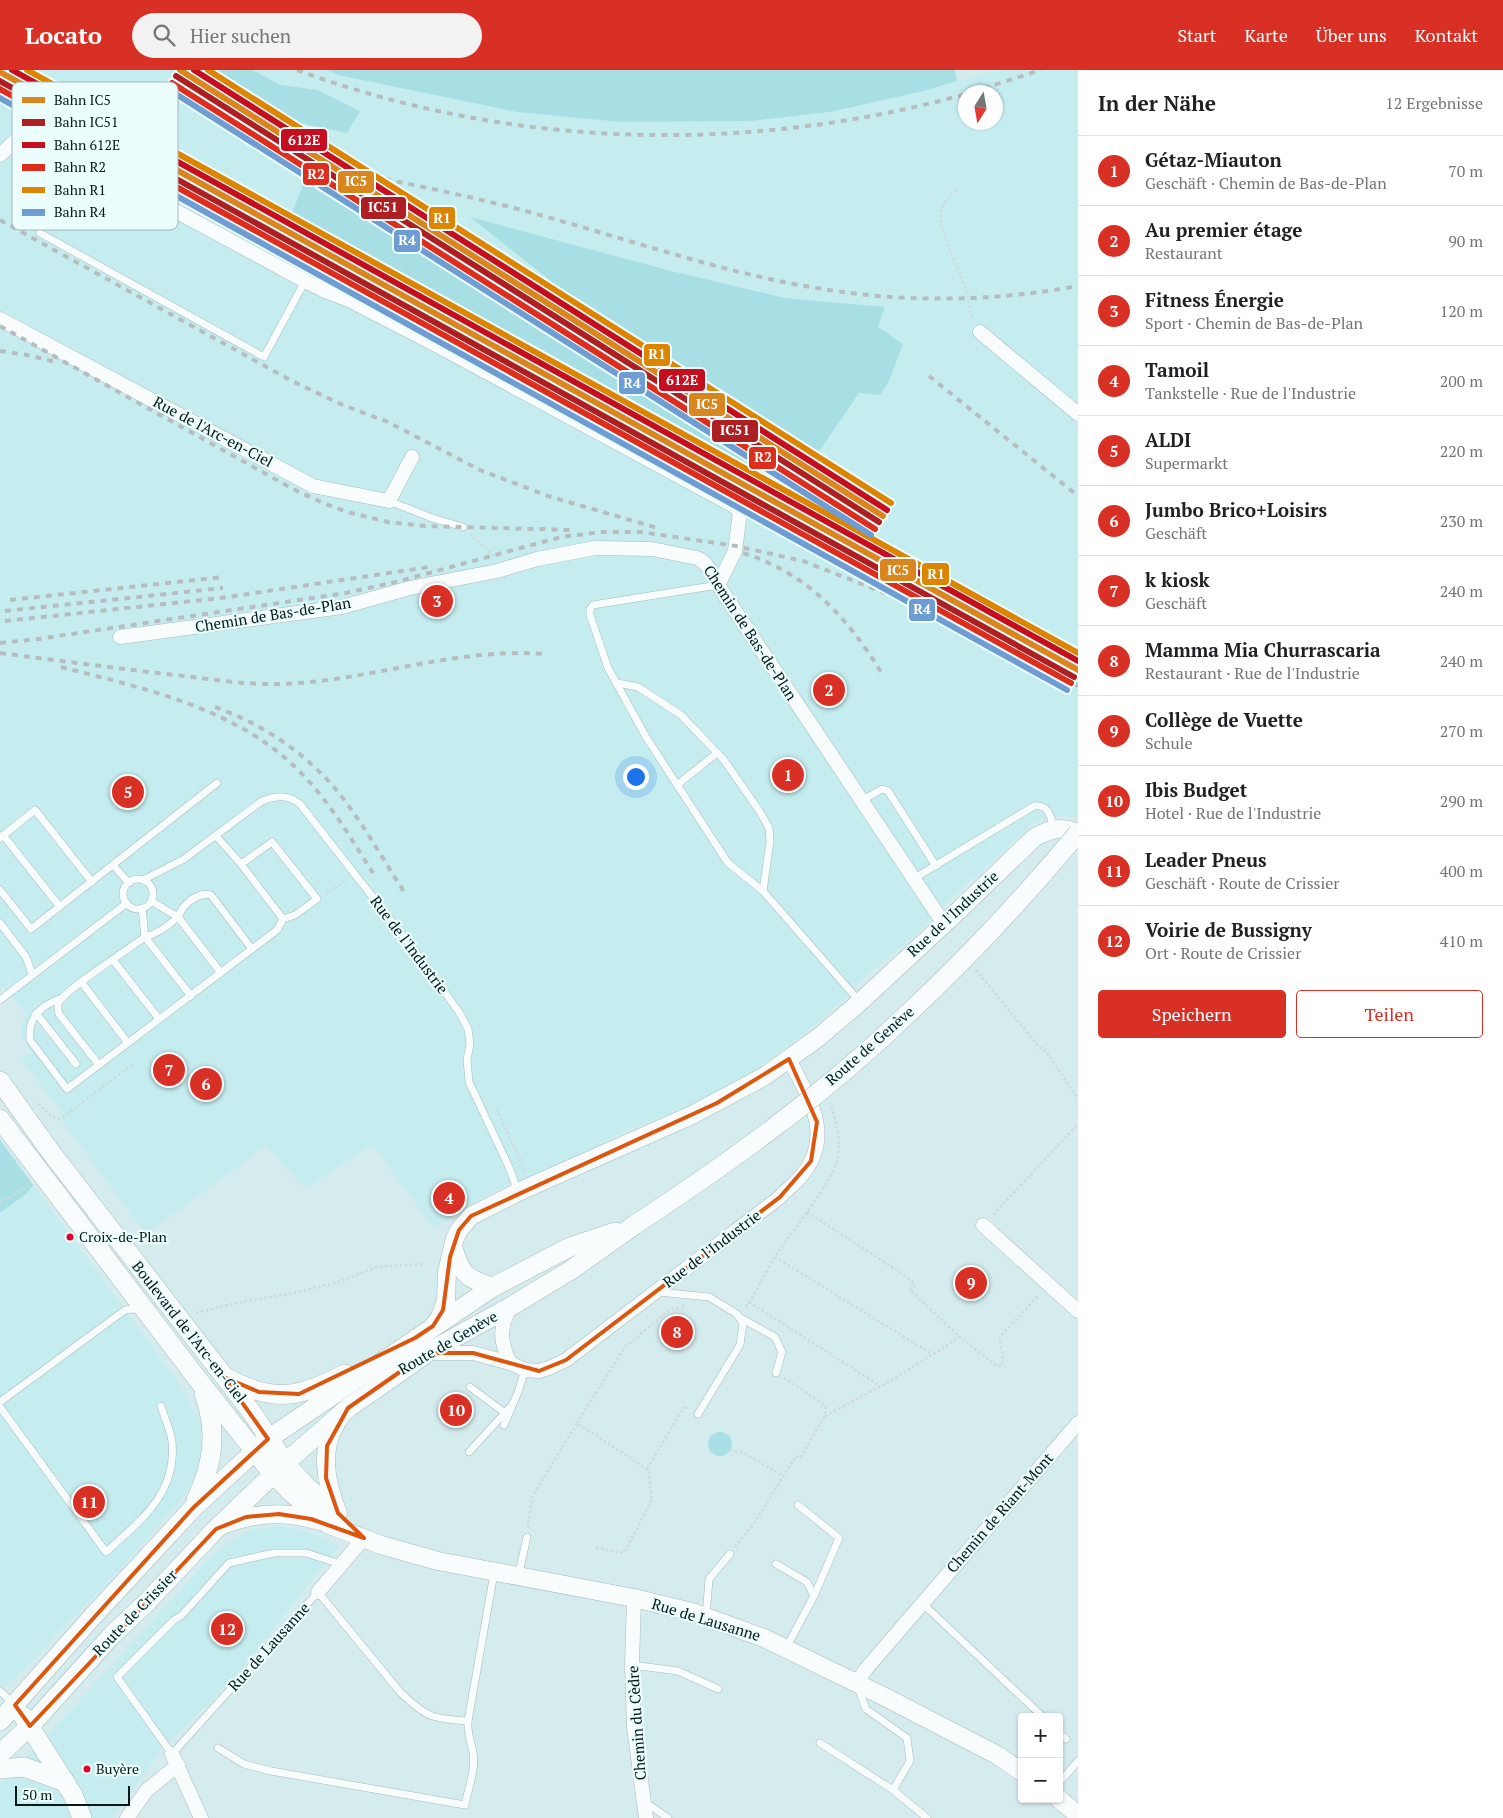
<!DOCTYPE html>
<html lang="de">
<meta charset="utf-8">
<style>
:root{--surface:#fff;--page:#f2f2f2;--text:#202124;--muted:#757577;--line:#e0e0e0;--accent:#d93025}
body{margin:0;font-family:"PT Serif",serif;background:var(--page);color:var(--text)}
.controls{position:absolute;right:15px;bottom:15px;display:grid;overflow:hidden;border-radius:5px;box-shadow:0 1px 4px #0004}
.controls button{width:45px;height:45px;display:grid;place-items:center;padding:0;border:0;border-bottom:1px solid var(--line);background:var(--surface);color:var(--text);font:25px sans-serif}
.compass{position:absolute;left:958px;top:15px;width:45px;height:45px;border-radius:50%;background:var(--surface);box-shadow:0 1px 4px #0004;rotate:191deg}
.scale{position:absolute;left:15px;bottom:12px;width:115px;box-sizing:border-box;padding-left:5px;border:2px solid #071819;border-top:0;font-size:14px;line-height:18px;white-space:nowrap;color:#071819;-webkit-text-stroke:4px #ecfdfe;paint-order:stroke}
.you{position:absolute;left:635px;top:706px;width:18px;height:18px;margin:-12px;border:4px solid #fff;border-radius:50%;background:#1a73e8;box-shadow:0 0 0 8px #1a73e833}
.badge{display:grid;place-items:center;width:32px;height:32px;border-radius:50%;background:var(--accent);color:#fff;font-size:16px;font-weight:700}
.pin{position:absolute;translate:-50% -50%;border:2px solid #fff;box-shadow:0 1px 5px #0006}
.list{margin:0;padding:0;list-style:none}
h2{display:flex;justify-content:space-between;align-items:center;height:65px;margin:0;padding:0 20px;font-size:21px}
h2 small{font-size:16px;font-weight:400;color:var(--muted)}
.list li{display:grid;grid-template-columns:32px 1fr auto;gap:15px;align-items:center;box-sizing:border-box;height:70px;padding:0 20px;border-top:1px solid var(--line)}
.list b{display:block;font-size:19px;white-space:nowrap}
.list p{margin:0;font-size:16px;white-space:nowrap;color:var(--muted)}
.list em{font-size:16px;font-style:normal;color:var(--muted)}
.actions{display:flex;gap:10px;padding:15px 20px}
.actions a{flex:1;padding:11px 0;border:1px solid var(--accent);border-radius:5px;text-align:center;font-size:18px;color:var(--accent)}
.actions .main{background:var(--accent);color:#fff}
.icon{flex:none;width:28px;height:28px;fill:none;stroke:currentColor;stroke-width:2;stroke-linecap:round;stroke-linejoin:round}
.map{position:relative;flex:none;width:1078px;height:1748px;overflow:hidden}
header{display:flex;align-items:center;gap:30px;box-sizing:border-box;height:70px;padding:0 25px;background:var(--accent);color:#fff}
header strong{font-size:24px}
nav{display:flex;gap:28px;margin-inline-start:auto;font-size:18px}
.search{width:350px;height:45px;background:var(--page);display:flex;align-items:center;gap:12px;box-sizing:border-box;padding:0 18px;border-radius:28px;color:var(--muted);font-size:19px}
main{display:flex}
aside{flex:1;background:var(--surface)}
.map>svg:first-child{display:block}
</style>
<header>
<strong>Locato</strong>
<div class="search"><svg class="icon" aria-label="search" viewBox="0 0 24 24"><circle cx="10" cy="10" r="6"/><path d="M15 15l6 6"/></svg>Hier suchen</div>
<nav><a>Start</a><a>Karte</a><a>Über uns</a><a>Kontakt</a></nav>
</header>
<main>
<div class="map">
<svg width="1078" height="1748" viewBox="0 0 1078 1748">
<rect width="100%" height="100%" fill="#d4ecee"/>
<g fill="#c5edf0" fill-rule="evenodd">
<path d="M0,0H327L338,5L517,42L621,52H691L752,51L830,42L924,21L998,0H1078V746L1077,747L1061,745L1036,751L948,831L918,863L867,905L840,933L799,968L747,1006L693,1034L628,1060L562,1094L494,1121L434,1158L372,1074L305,1119L266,1076L146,1164L62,1051L60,1040L21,989L30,982L22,966V953L27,946L3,916L0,918V94L43,52L0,86ZM966,22H996V52H966Z"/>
<polygon points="0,1070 175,1308 201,1353 201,1393 185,1425 114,1506 0,1622"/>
<polygon points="279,1456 302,1460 339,1476 232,1611 163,1677 112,1748 0,1748 0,1715 65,1647 206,1492 223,1476 251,1459"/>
</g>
<g fill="#a7dfe4">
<polygon points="203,0 252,0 281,15 317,20 360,41 347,63 281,49"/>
<polygon points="327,0 955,0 957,11 924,21 830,42 752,51 621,52 517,42 338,5"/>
<path d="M309,100L793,399L785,423C620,330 457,234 292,143Z"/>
<polygon points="470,147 671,201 785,228 885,237 878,257 903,274 889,311 880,325 859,323 818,383 629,266 557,216"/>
<polygon points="0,1070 33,1115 27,1123 0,1143"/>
<circle cx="720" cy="1374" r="12"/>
</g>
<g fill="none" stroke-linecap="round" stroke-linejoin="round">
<g stroke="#a7babc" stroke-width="8">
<g id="service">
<polyline points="40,163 264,287 305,211"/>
<polyline points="389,431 432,448 463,457"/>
<polyline points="718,515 593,535 590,539 590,545 608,598 646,667 728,793 763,821 860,932"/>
<polyline points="617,613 638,617 681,645 724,690 760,742 769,758 770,771 763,821"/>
<polyline points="677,715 717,683"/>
<polyline points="861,731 882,719 888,721 936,796"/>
<polyline points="3,765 60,837"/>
<polyline points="216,766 241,794"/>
<polyline points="0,768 35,740 92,812"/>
<polyline points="113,795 129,813"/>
<path d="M913,809L1034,736C1049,734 1051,748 1054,759"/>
<circle cx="138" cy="824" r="15"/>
<path d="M143,810L184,789L262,731C275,726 288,724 300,734L418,885L459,942L468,959L470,974L467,990L469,1012L509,1097L518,1122"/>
<polyline points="0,820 31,859 217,713"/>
<polyline points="151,831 178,847 221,903"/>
<polyline points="142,838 145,867 191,926"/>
<polyline points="0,853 26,887 32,904"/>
<polyline points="113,890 159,949"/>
<polyline points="82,913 128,973"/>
<path d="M62,928C40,936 28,946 30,970L67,1019L277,860L283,849L295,845L317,829L272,772L241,794L283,849"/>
<polyline points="0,930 127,833"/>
<polyline points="36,943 76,994"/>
<path d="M99,995L59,944C58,940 57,936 59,932C64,921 131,877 145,867C157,864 168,856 177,848C180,845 180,841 183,838C189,830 201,822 211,825L252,879"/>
<polyline points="658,1222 709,1227 737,1244 743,1254 740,1275 698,1344"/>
<polyline points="739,1247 775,1267 782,1282 776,1303"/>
<polyline points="470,1317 505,1343"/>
<polyline points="0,1332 125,1240 133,1239 142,1240"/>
<path d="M0,1337L106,1482C140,1451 177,1424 172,1372C171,1360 164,1347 161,1336"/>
<polyline points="504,1355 518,1322 525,1300"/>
<polyline points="469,1382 512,1335"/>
<polyline points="776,1494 807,1512 814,1526"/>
<path d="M340,1497L334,1492L306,1483H274L229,1493L181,1546L174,1550L117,1607L172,1684L318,1522L400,1622C426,1647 432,1649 468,1651"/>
<polyline points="518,1507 527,1467"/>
<polyline points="922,1533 1043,1647"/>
<polyline points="706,1547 709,1509 730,1484"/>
<polyline points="786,1578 814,1526 839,1468 798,1435"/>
<polyline points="632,1595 678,1601 718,1619"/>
<polyline points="858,1617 866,1639 907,1668 910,1691 893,1720 927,1748"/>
<polyline points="0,1621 13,1633"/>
<polyline points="1059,1663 1066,1669"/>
<polyline points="820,1673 893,1720"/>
<path d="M218,1678L244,1694L271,1701L465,1735C468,1719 476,1699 473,1682C471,1671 467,1663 468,1651L494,1503"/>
<polyline points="1059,1713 1078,1691"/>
<polyline points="645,1732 668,1748"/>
</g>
</g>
<g stroke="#a7babc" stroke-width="15">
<g id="minor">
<path d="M0,85C14,73 20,60 39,67L305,211L325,221L349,230L440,277L734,436L740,442L735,481L718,515"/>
<polyline points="0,249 313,416 389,431 412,387"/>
<polyline points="980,262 1078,344"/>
<path d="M120,567L342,537L410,518L497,501L537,489L595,478L652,479L697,488C709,494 712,504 718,515L944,854"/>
<polyline points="983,1155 1078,1241"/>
<path d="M430,1283H473L510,1293L525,1300L539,1301L549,1298L566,1290L780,1127C787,1119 796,1113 802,1105C835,1065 808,1027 789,989"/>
<path d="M510,1293C500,1271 499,1259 510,1237"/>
<polyline points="318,1522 364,1468"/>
<polyline points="634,1528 632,1595 634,1657 646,1748"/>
<polyline points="856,1613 866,1599 1078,1353"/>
<polyline points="172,1684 201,1748"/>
<polyline points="127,1748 147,1720 178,1695"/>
</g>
</g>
<g stroke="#a7babc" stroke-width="19">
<g id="tertiary">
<path d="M453,1177C462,1205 465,1208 493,1217"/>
<path d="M433,1256L439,1249L446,1231L447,1202L455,1168L459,1160L471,1146L518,1122L692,1045L765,1006L819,967L860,932L957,842L1035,767C1050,759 1062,756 1078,763"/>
<polyline points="285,1393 309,1418 337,1442"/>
<polyline points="273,1404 290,1422 327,1454 381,1475 438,1491 634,1528 692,1542 764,1568 885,1627 997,1685 1022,1702"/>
<path d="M338,1443C325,1411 318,1376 341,1346"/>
<path d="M218,1457C251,1443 285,1440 319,1451"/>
<polyline points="1059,1729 1078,1745"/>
</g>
</g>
<g stroke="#a7babc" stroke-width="20">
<g id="secondary">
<polyline points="0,1011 50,1081 253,1344 285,1393"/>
<polyline points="0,1049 199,1311 273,1404"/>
<path d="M227,1308C274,1333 299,1328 345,1304"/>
<path d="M196,1430C213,1394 218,1362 204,1324"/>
<polyline points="23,1646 73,1725 82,1748"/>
<polyline points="0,1651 93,1546 193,1438 268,1369 493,1217 570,1177 615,1162"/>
<polyline points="0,1684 30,1656 112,1565 147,1532 216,1459 285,1393 348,1338 427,1283 510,1237 571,1200 633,1156"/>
<polyline points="0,1699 24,1697 65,1712"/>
</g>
</g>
<g stroke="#d1d9da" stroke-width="2.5" stroke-dasharray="2.5 2.5" stroke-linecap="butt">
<path d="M60,62C75,60 99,78 112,86L115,92"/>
<path d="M956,120C950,126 943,133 941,142C937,160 961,201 966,220C969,230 969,240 973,250"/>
<polyline points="470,464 493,485 494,488"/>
<polyline points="326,824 345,811 346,812"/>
<polyline points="976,900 1039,977 1046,981 1078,1029"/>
<path d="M38,1034C45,1040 52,1049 61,1049L133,994"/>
<polyline points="496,1039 526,1101"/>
<polyline points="0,1131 11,1127 29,1115"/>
<polyline points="807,1142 903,1204 915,1214 910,1220 960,1267"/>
<polyline points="993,1145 1078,1054"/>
<polyline points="775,1187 932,1284"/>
<polyline points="749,1232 880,1316"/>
<path d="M746,1237C757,1221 765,1203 775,1187C791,1161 833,1114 838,1086C841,1066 836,1051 830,1033"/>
<polyline points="196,1243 236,1233 293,1223 338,1212 377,1197 425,1194"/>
<polyline points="825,1346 892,1310 960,1267 997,1296 1002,1295 1003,1286 999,1268 1039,1225"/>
<polyline points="577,1353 625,1277 669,1240 684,1237 684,1234"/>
<polyline points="730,1380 746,1384 783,1406"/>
<polyline points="528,1458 532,1427 577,1353 648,1400"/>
<polyline points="735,1477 753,1455 796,1386 800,1388 824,1347 826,1339 822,1333 784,1308"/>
<polyline points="596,1478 624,1483 652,1429 648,1397 685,1336 688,1338"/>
</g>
<use href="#service" stroke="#f9fcfc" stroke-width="7"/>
<use href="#minor" stroke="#f9fcfc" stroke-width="14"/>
<use href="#tertiary" stroke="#f9fcfc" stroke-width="18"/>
<use href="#secondary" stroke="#f9fcfc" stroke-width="19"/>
<g stroke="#b7bdbe" stroke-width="4" stroke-dasharray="6 6" stroke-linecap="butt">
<path d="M297,0C510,79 747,85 966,24"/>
<polyline points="972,22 1041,0"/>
<path d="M385,109C433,119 481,129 529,142C629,169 727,205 829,220C912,233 996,231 1078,216"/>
<polyline points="0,150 292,311 345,336 388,352 480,400 548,426 661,459"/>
<polyline points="0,256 293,419 323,433 347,442 388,452 425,456 574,460"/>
<polyline points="0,281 27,285 56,292"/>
<polyline points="929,306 1078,426"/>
<path d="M743,483C807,503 847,547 881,602"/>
<polyline points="10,530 223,507"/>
<polyline points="5,541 223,518"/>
<polyline points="5,551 221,528 429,497"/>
<polyline points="0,573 38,569 346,523 396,512 561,467 602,462 641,462 736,476 803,491 938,544 1078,616"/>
<path d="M0,583C61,591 122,599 184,606C216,610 249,615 282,614C370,611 455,577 544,584"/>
<path d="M61,597C146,619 241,639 303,705C331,734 352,770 373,803"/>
<path d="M215,637C263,654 307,684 339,723C364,755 384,791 406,825"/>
</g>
<g stroke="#a7babc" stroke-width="20" stroke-linecap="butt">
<path id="secondary-bridge" d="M633,1156C726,1095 818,1029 899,952C963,893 1023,829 1078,763"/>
</g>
<use href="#secondary-bridge" stroke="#f9fcfc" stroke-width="19"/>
<g stroke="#ecfdfe" stroke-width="10">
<g id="rail-1">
<polyline points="180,0 883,446"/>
<polyline points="0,2 1078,600"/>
</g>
</g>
<g stroke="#ecfdfe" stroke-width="10">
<g id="rail-2">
<polyline points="176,6 879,452"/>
<polyline points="0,11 1074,607"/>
</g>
</g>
<g stroke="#ecfdfe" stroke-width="10">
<g id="rail-3">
<polyline points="12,0 1078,591"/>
<polyline points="194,0 887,440"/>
</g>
</g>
<g stroke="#ecfdfe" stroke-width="10">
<g id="rail-4">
<polyline points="172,13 875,459"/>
<polyline points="0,19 1071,613"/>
</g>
</g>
<g stroke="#ecfdfe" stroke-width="10">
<g id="rail-5">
<polyline points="27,0 1078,583"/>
<polyline points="208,0 891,433"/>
</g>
</g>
<g stroke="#ecfdfe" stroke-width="10">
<g id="rail-6">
<polyline points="168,19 871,465"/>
<polyline points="0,28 1067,620"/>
</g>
</g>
<use href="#rail-1" stroke="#da861f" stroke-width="6"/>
<use href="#rail-2" stroke="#ad1f23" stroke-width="6"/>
<use href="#rail-3" stroke="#c50e1f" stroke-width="6"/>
<use href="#rail-4" stroke="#dd2e1d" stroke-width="6"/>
<use href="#rail-5" stroke="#db8502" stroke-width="6"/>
<use href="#rail-6" stroke="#6d9dd3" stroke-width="6"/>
</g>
<path fill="none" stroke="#dd560d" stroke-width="4" stroke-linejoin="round" d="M789,989L817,1052L811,1091L780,1127L566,1290L539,1301L473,1283H427L348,1338L327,1376L326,1408L338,1443L364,1468L311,1449L279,1444L246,1447L216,1459L30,1656L15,1635L193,1438L268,1369L224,1307L259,1322L299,1324L415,1268L433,1256L443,1240L450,1187L459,1160L471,1146L717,1033Z"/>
<g fill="#e4002b" stroke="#ecfdfe" stroke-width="2">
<circle cx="70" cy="1167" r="4.5"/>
<circle cx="87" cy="1699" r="4.5"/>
</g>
<g text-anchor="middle" stroke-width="4.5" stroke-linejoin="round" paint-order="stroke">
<g font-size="14" fill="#071819" stroke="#ecfdfe" text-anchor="start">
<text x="79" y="1172">Croix-de-Plan</text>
<text x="96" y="1704">Buyère</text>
</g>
<g font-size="15" fill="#071819" stroke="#ecfdfe">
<text transform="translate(213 362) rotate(28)" y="5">Rue de l'Arc-en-Ciel</text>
<text transform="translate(273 545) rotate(-9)" y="5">Chemin de Bas-de-Plan</text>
<text transform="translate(750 563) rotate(57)" y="5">Chemin de Bas-de-Plan</text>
<text transform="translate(953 844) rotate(-43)" y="5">Rue de l'Industrie</text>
<text transform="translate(409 875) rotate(53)" y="5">Rue de l'Industrie</text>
<text transform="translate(870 976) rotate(-41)" y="5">Route de Genève</text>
<text transform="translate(712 1179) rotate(-37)" y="5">Rue de l'Industrie</text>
<text transform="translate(189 1262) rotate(52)" y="5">Boulevard de l'Arc-en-Ciel</text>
<text transform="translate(448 1273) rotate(-30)" y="5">Route de Genève</text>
<text transform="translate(1000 1443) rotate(-49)" y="5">Chemin de Riant-Mont</text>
<text transform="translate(135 1543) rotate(-46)" y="5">Route de Crissier</text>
<text transform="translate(706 1550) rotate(17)" y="5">Rue de Lausanne</text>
<text transform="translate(269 1577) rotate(-48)" y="5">Rue de Lausanne</text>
<text transform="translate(637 1653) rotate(-94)" y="5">Chemin du Cèdre</text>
</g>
</g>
<rect x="12" y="12" width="166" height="148" rx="8" fill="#ecfdfe" stroke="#a7b8b9" stroke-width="1"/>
<rect x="22" y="27" width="23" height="6" fill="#da861f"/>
<rect x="22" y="49" width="23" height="7" fill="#ad1f23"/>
<rect x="22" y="72" width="23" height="6" fill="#c50e1f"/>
<rect x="22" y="94" width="23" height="7" fill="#dd2e1d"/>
<rect x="22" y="117" width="23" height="6" fill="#db8502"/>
<rect x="22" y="139" width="23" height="7" fill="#6d9dd3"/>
<g font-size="14" fill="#071819">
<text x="54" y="35">Bahn IC5</text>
<text x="54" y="57">Bahn IC51</text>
<text x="54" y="80">Bahn 612E</text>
<text x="54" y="102">Bahn R2</text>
<text x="54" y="125">Bahn R1</text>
<text x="54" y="147">Bahn R4</text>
</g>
<g stroke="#ecfdfe" stroke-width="2">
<rect x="280" y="58" width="48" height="24" rx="5" fill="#c50e1f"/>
<rect x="302" y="92" width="28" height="24" rx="5" fill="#dd2e1d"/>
<rect x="337" y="100" width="38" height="24" rx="5" fill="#da861f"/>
<rect x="360" y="126" width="47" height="24" rx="5" fill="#ad1f23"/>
<rect x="428" y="136" width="28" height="24" rx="5" fill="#db8502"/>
<rect x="393" y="159" width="28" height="24" rx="5" fill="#6d9dd3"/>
<rect x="643" y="273" width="28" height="24" rx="5" fill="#db8502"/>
<rect x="658" y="298" width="48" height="24" rx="5" fill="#c50e1f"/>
<rect x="618" y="301" width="28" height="24" rx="5" fill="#6d9dd3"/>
<rect x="688" y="322" width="38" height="25" rx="5" fill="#da861f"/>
<rect x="711" y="349" width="48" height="24" rx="5" fill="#ad1f23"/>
<rect x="748" y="376" width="29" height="24" rx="5" fill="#dd2e1d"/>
<rect x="879" y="488" width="38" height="24" rx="5" fill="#da861f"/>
<rect x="921" y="492" width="29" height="24" rx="5" fill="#db8502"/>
<rect x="908" y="528" width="28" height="24" rx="5" fill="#6d9dd3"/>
</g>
<g font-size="14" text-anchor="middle" font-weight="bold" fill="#fff">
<text x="304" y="75">612E</text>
<text x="316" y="109">R2</text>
<text x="356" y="116">IC5</text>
<text x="383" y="142">IC51</text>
<text x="442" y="153">R1</text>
<text x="407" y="175">R4</text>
<text x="657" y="289">R1</text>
<text x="682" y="315">612E</text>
<text x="632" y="318">R4</text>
<text x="707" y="339">IC5</text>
<text x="735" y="365">IC51</text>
<text x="763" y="392">R2</text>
<text x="898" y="505">IC5</text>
<text x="936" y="509">R1</text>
<text x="922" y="544">R4</text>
</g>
</svg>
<div class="controls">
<button>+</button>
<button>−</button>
</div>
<svg class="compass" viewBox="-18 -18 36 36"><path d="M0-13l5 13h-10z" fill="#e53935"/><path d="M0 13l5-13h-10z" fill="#757577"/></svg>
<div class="scale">50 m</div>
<div class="you"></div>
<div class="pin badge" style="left:788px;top:705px">1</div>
<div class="pin badge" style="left:829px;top:620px">2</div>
<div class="pin badge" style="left:437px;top:531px">3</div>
<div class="pin badge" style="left:449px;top:1128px">4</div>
<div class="pin badge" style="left:128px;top:722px">5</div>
<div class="pin badge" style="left:206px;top:1014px">6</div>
<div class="pin badge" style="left:169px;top:1000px">7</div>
<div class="pin badge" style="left:677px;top:1262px">8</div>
<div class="pin badge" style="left:971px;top:1213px">9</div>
<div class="pin badge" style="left:456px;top:1340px">10</div>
<div class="pin badge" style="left:89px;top:1432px">11</div>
<div class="pin badge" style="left:227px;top:1559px">12</div>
</div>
<aside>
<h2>In der Nähe<small>12 Ergebnisse</small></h2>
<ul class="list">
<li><span class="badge">1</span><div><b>Gétaz-Miauton</b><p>Geschäft · Chemin de Bas-de-Plan</p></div><em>70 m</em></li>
<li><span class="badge">2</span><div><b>Au premier étage</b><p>Restaurant</p></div><em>90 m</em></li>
<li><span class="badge">3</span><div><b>Fitness Énergie</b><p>Sport · Chemin de Bas-de-Plan</p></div><em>120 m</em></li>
<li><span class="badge">4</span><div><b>Tamoil</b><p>Tankstelle · Rue de l'Industrie</p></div><em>200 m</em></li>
<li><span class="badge">5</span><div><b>ALDI</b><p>Supermarkt</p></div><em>220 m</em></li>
<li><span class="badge">6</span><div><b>Jumbo Brico+Loisirs</b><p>Geschäft</p></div><em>230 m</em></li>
<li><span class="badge">7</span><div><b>k kiosk</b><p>Geschäft</p></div><em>240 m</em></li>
<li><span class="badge">8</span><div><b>Mamma Mia Churrascaria</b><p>Restaurant · Rue de l'Industrie</p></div><em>240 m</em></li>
<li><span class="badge">9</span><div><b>Collège de Vuette</b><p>Schule</p></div><em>270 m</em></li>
<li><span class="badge">10</span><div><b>Ibis Budget</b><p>Hotel · Rue de l'Industrie</p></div><em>290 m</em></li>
<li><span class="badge">11</span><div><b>Leader Pneus</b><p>Geschäft · Route de Crissier</p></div><em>400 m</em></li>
<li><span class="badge">12</span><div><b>Voirie de Bussigny</b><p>Ort · Route de Crissier</p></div><em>410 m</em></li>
</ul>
<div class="actions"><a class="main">Speichern</a><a>Teilen</a></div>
</aside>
</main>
